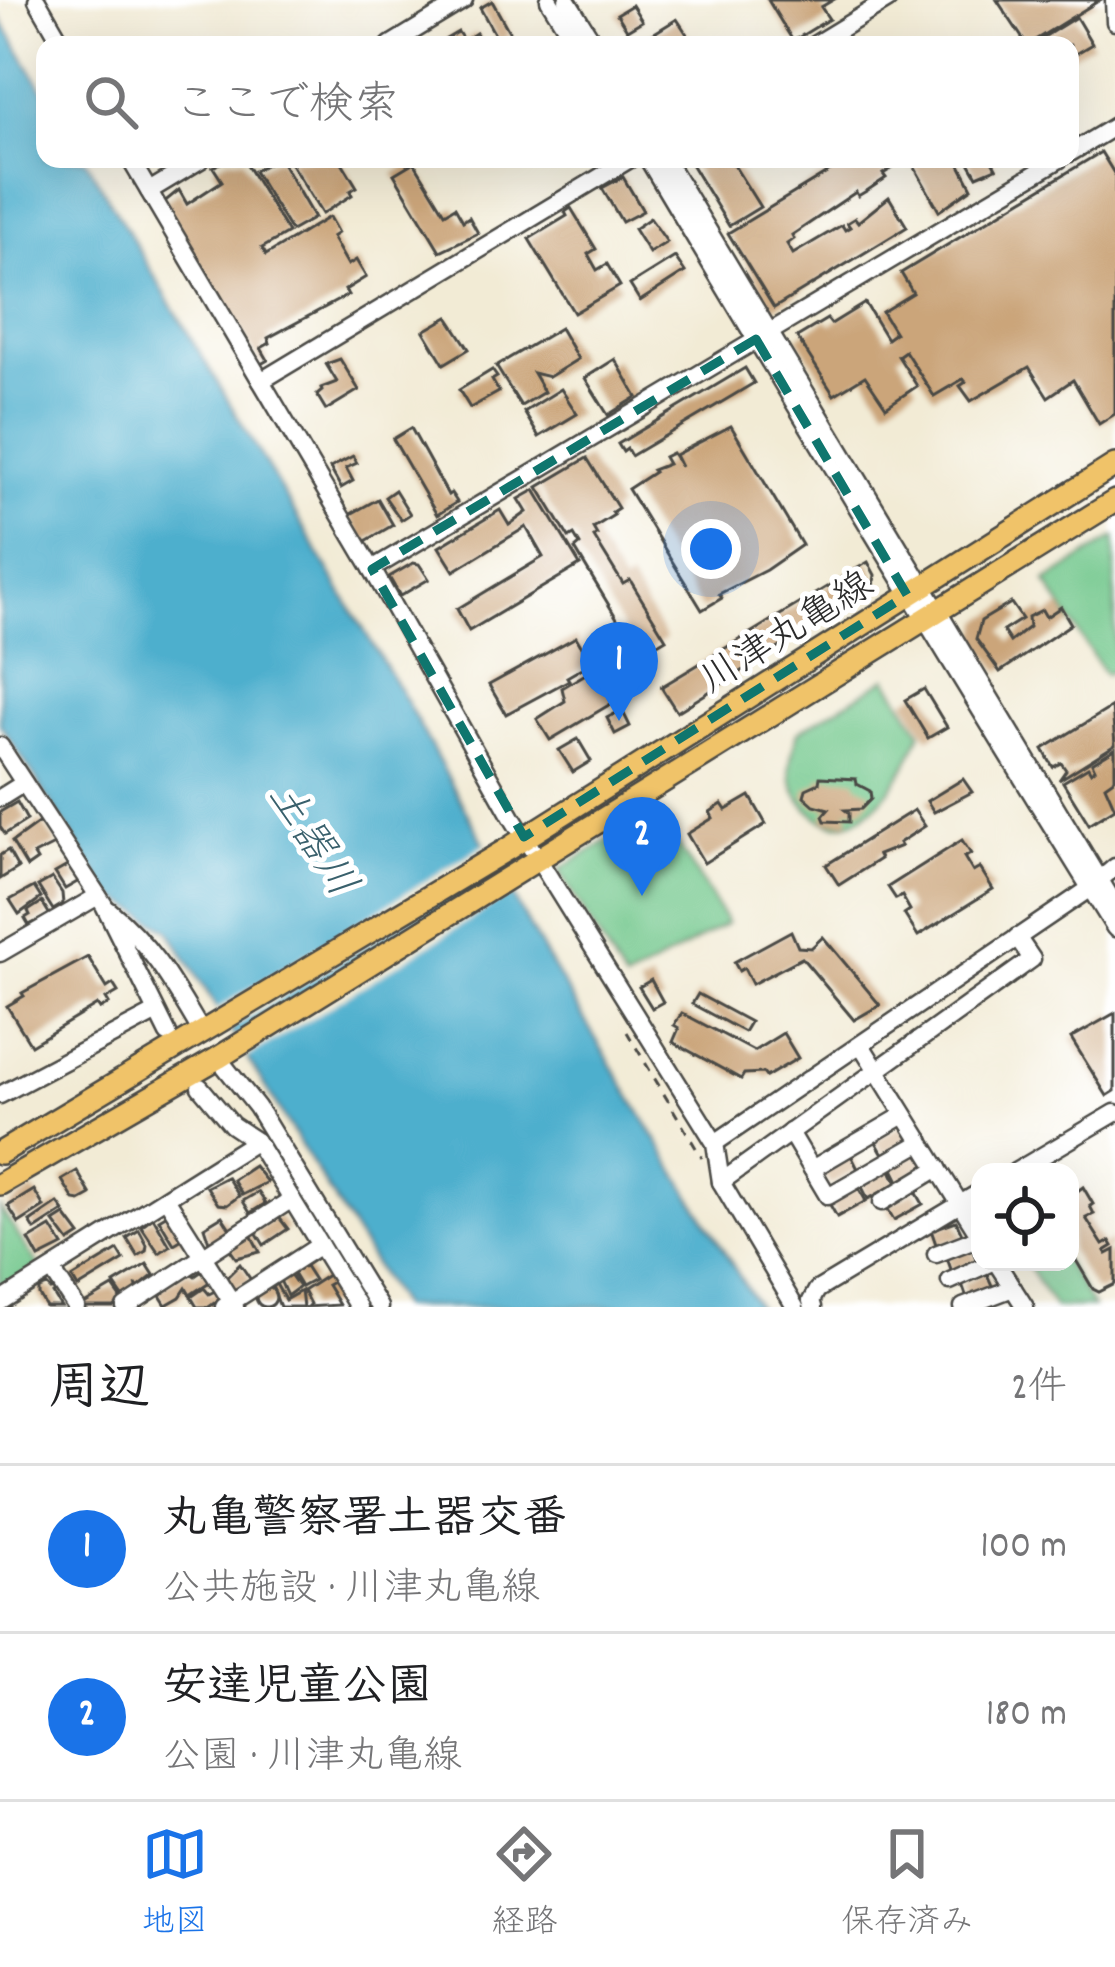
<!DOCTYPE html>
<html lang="ja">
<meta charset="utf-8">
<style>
:root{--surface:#fff;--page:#f6f6f6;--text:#202124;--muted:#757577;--line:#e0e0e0;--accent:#1a73e8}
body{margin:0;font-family:Dekko,"Klee One",sans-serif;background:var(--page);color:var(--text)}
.controls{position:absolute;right:36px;bottom:36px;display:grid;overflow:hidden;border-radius:24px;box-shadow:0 12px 48px #0002}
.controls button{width:108px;height:108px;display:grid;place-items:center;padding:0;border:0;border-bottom:3px solid var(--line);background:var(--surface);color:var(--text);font:60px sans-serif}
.you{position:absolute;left:711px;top:549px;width:42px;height:42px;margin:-30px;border:9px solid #fff;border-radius:50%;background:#1a73e8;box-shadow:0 0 0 18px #1a73e833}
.badge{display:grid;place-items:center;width:78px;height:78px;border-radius:50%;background:var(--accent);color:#fff;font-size:39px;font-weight:700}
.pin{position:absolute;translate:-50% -99px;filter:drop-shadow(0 3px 6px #0008)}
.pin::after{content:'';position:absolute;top:63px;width:42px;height:36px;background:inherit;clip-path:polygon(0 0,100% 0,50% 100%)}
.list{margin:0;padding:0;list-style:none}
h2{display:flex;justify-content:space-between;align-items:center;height:156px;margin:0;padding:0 48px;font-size:51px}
h2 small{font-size:39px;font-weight:400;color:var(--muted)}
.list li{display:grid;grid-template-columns:78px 1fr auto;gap:36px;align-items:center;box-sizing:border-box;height:168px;padding:0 48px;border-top:3px solid var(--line)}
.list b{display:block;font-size:45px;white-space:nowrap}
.list p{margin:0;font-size:39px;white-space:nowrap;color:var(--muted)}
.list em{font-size:39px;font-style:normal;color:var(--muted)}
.icon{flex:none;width:66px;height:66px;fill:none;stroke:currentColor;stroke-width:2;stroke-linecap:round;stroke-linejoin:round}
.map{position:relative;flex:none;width:1115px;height:1307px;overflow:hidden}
.search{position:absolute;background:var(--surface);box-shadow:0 12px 48px #0002;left:36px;right:36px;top:36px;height:132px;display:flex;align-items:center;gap:30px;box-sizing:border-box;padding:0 42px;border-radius:24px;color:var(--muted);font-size:45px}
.sheet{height:492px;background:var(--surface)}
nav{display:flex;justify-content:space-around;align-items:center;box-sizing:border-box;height:168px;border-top:3px solid var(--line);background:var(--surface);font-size:33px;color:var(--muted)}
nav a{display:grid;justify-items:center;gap:6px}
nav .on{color:var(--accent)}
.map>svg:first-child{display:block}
</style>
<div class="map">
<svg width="1115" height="1307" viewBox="0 0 1115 1307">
<rect width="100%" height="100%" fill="#fff"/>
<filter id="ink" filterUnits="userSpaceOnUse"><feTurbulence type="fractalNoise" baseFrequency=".00833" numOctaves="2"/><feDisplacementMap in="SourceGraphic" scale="24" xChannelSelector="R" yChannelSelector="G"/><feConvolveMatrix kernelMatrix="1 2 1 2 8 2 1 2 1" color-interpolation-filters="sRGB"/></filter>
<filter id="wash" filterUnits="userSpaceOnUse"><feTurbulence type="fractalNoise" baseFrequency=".004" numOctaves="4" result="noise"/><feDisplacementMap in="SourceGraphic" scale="48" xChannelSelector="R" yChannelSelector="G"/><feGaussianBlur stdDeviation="2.7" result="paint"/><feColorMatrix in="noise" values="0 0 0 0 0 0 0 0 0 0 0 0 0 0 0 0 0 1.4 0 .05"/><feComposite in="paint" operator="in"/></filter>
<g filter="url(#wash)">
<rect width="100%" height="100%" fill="#f2ebd5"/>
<g fill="#72c78c" stroke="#4e795c" stroke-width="3">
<polygon points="1115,537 1115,669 1105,675 1046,582"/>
<path d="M887,678L921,732C908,766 888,805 853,821C822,835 792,799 790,769C790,757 794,744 798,732Z"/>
<polygon points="661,817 727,923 625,982 559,870 639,821 645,826"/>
<polygon points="0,1208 39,1267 0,1293"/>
<polygon points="1025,1262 1065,1262 1093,1307 1054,1307"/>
</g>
<polygon fill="#4eafcd" stroke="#3c6d7c" stroke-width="3" points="0,18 45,93 45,159 85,159 406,701 544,953 758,1307 400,1307 169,930 110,894 0,724"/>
<g fill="#f2ebd5">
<polygon points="490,841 502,863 225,1033 212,1012"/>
<polygon points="506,871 517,891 242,1061 230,1041"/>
</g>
<g id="blocks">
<g fill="#cba57a">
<polygon points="768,0 833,0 821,7 829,19 793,41"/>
<polygon points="997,0 1100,0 1027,45"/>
<polygon points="492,1 511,35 499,42 480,8"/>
<polygon points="632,5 642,21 627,30 617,14"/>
<polygon points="1076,17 1092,44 1070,57 1070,45 1031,45"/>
<polygon points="677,19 690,39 680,45 635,45"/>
<polygon points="458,32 464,41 476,33 483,45 449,45 446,39"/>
<polygon points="1101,152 1115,175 1115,414 1099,424 1073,380 1048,397 1029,367 971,401 960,386 966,382 963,379 934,396 905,351 898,356 917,386 886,407 865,376 834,395 797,337 827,319 831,324 865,303 887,339 895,333 882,312 913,293 901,273"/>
<polygon points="228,159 243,159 288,233 262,248 266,255 329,217 338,233 332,237 348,265 356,260 366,277 345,290 348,295 268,338 270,343 261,348 268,360 261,364 163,203 179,190 187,204 222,181 213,167"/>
<polygon points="275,159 280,159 314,218 291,231 254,171"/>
<polygon points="288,159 340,159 357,187 350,191 352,195 322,214"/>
<polygon points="688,159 730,159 760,207 729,226"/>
<polygon points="850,159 908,159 883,174 886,178 868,190 858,196 856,192 792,235 794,239 787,244 793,254 842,225 845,230 850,227 847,223 855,218 858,222 889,197 907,227 774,308 728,233"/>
<polygon points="910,159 957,159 972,188 939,211"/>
<polygon points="967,159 991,159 996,168 977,176"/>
<polygon points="414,162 445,213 455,207 463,221 469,217 478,233 440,251 394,174"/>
<polygon points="623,177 643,211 622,222 602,188"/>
<polygon points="571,208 596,249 588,254 597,270 607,264 620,286 574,313 529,239 567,216 565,212"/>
<polygon points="650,218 667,242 649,253 634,229"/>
<polygon points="675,257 685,272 640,301 630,285"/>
<polygon points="448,317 469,349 444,364 424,331"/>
<polygon points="560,328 578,359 549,377 533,373 544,392 521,406 496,366"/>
<polygon points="340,359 359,390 326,410 317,395 322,391 321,388 337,382 326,364"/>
<polygon points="615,359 637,397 608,415 585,378"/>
<polygon points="745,368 754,383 631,456 627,449 623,452 618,444"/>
<polygon points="492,370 497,377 492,380 499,392 470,408 459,390"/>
<polygon points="561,389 577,414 539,437 524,412"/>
<polygon points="731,426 802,545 766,570 719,594 722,598 702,610 628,489 654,472 652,470 668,464 664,457 672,453 681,467 675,455"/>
<polygon points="411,428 448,495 451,493 457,502 437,515 393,439"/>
<polygon points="353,456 357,463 346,468 353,481 341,488 330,468"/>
<polygon points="587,458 618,508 612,512 614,515 593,528 597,535 594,537 623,584 630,580 666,639 639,655 575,549 580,545 574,535 569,538 538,487"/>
<polygon points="395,490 410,514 401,520 385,497"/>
<polygon points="535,490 580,565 469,631 457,609 543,557 526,527 454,571 439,547 500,510 509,525 527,512 519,499"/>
<polygon points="378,499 393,525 364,542 349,515"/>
<polygon points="868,562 875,575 873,589 677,712 661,687"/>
<polygon points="413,563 419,564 429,579 400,596 389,577"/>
<polygon points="1011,603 1022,619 1003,631 1010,642 1029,627 1028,617 1042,610 1046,617 1061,607 1071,624 1000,672 976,639 981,621"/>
<polygon points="576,637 591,663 567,677 569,680 506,714 489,685"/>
<polygon points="634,654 645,672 631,680 620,661"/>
<polygon points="594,669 601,681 606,677 619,699 550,740 537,719 565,701 562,688"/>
<polygon points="924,689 947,727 928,738 905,700"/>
<polygon points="1112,707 1115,745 1059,780 1066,770 1061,763 1053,767 1043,749"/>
<polygon points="622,710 630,726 615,734 607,718"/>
<polygon points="578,739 591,761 573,772 559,750"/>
<polygon points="1115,749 1115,778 1105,785 1115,808 1089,824 1063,782 1088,767 1091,772 1095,769 1092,763"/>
<polygon points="820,777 856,779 857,784 870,791 871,799 861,809 845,810 849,813 849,822 825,821 823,816 829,809 814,805 804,796 806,789 819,783"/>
<polygon points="963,779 972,792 934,812 927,801"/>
<polygon points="750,796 766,824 704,863 687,834 713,818 710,812 722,804 726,810"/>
<polygon points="17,802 27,820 5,834 0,827 0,812"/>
<polygon points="914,810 925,826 899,843 901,846 878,855 880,859 839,885 826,865"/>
<polygon points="41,821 56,844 34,855 37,860 27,867 12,842"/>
<polygon points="962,840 971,854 964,857 973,872 980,868 993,889 918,936 904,914 910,910 902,896 896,899 888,887"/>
<polygon points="8,850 18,868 0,879 0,855"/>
<polygon points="69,865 79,881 65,889 55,873"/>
<polygon points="52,878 62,893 63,904 53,910 38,886"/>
<polygon points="34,887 41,898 19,914 10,900"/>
<polygon points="42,902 50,915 29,925 25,918 30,915 28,911"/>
<polygon points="791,931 798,947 811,948 823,937 880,1005 854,1020 802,958 752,984 744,968 739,971 734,962"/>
<polygon points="88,957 107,988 113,984 118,992 106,999 109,1004 100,1009 97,1005 31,1045 7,1006 24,996 22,993"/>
<polygon points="651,980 663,1002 652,1008 639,987"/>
<polygon points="698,994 750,1022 744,1032 692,1004"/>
<polygon points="682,1013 754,1051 783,1033 798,1058 766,1077 763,1073 744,1074 741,1079 673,1042 679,1028 674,1025"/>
<polygon points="1115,1013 1115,1091 1107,1096 1071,1038"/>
<polygon points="904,1124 912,1138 883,1154 875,1140"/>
<polygon points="920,1151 928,1165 899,1181 892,1167"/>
<polygon points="851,1155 858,1169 830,1185 822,1172"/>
<polygon points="254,1166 267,1182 242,1195 233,1180"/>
<polygon points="890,1168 897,1183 868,1199 861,1185"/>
<polygon points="77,1171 91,1195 80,1201 74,1200 62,1180"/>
<polygon points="227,1177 239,1196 227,1205 218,1204 207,1187"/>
<polygon points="1070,1182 1076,1192 1083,1187 1093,1204 1090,1206 1094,1214 1086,1218 1103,1245 1110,1241 1113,1246 1105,1251 1107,1254 1115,1250 1115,1284 1099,1292 1093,1289 1070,1250"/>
<polygon points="858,1187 866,1201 837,1217 829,1203"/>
<polygon points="34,1190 44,1207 19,1223 8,1206"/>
<polygon points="915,1190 923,1204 894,1220 886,1206"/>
<polygon points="258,1192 266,1203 250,1213 243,1201"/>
<polygon points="58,1203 64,1211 35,1230 30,1222"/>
<polygon points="169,1213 184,1238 174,1244 159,1219"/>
<polygon points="65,1215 80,1235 69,1242 54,1222"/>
<polygon points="222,1216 231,1230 209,1242 204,1227"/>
<polygon points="278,1216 288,1229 264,1245 256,1232"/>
<polygon points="153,1217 170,1246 159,1253 141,1226"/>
<polygon points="956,1221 964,1238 944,1242 938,1250 931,1230"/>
<polygon points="51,1227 63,1246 39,1258 29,1240"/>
<polygon points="139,1230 147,1245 146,1251 138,1256 127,1238"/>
<polygon points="250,1233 260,1252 236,1258 229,1248"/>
<polygon points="971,1246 978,1264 969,1263 953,1275 947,1258"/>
<polygon points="118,1250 124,1260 78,1288 72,1278"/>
<polygon points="147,1264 154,1275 138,1288 136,1284 138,1291 125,1300 114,1284"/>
<polygon points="240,1264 251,1280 232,1292 224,1280"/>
<polygon points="305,1266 314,1280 301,1287 292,1272"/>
<polygon points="205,1269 211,1281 190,1295 186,1288 180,1297 166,1305 157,1291 188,1271 195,1276"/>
<polygon points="986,1272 994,1290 974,1293 975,1298 968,1301 962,1284"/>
<polygon points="289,1273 299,1287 287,1296 279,1278"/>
<polygon points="331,1273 336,1280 327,1285 339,1305 307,1307 310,1304 303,1291"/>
<polygon points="276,1284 285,1300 301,1291 303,1307 280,1307 272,1286"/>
<polygon points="47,1286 51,1290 60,1288 53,1294 61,1307 46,1307 39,1295 39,1289"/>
<polygon points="113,1287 123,1301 114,1307 79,1307"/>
<circle cx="266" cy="1297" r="10"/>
<polygon points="204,1288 209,1294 217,1290 221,1298 209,1307 197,1307 191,1297"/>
</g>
</g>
</g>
<g filter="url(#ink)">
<use href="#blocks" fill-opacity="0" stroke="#494844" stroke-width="3"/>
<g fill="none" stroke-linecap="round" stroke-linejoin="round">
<g stroke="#494844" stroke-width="21">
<g id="minor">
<polyline points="37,0 63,45"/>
<polyline points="549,0 577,45"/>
<polyline points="567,0 595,45"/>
<polyline points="1114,0 1115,22"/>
<polyline points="390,45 464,0"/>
<polyline points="814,45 888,0"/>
<polyline points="1070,153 1115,126"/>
<polyline points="130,159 372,569 513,819 715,1143 721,1182 795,1307"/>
<path d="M648,159C802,417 957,674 1115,928"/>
<polyline points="665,159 1115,905"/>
<polyline points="149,191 202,159"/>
<polyline points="261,381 630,159"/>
<polyline points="372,569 1060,159"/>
<polyline points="0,746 104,905 168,1034"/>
<polyline points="0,798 24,783"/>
<path d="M109,910C153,947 172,982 201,1031"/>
<polyline points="0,953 98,896"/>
<polyline points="861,1045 980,1236"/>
<polyline points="218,1058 257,1107 379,1307"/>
<polyline points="200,1087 232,1125 256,1141 358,1307"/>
<polyline points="0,1095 155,1013"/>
<polyline points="790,1132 828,1196 922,1142"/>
<polyline points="715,1143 1089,889 1115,867"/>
<polyline points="812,1169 904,1115"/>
<polyline points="1015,1172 1115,1113"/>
<polyline points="721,1182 1032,959 1017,937"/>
<polyline points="166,1198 235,1307"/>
<polyline points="882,1202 938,1168"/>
<polyline points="936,1254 980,1237"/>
<polyline points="996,1262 1025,1307"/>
<polyline points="52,1270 76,1307"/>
<polyline points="950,1281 992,1262"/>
<polyline points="0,1302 256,1141"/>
<polyline points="125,1307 292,1199"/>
<polyline points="224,1307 320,1245"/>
<polyline points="813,1307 811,1301 817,1290 980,1192"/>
<polyline points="963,1307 1013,1288"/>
</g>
</g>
<g stroke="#494844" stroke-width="26">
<g id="major">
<polyline points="0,1153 506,850 1115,465"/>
<polyline points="0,1184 218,1058 1115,501"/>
</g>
</g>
<polyline stroke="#494844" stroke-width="3" stroke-dasharray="9 9" stroke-linecap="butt" points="627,1032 702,1158"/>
<use href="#minor" stroke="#fff" stroke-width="16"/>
<use href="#major" stroke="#f0c369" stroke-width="21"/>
</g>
</g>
<path fill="none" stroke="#0f766e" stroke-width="9" stroke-dasharray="24 15" stroke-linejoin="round" d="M756,339L907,595L524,837L372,569Z"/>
<g text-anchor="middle" stroke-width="10" stroke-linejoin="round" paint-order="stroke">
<g font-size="39" fill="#2b2b2b" stroke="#fff">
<text transform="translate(785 630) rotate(-32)" y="14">川津丸亀線</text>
</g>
<g font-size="42" font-style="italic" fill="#39606c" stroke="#fff">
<text transform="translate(315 838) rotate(57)" y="15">土器川</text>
</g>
</g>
</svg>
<div class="controls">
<button><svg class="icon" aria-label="locate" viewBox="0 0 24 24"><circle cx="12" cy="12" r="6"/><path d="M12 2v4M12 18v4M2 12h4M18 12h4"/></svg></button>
</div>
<div class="you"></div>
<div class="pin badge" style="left:619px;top:721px">1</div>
<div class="pin badge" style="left:642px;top:896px">2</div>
<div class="search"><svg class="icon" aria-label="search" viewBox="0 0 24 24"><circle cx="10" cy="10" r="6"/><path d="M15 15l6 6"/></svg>ここで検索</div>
</div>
<section class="sheet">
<h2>周辺<small>2件</small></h2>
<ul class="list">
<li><span class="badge">1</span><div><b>丸亀警察署土器交番</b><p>公共施設 · 川津丸亀線</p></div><em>100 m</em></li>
<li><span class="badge">2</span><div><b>安達児童公園</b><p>公園 · 川津丸亀線</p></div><em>180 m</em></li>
</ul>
</section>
<nav>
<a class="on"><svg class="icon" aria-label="map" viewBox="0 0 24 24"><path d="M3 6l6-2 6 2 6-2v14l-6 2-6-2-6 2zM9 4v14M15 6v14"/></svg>地図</a>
<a><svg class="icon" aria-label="directions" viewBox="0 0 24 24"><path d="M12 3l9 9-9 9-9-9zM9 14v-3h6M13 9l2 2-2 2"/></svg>経路</a>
<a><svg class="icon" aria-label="saved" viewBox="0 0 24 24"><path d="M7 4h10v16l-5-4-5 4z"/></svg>保存済み</a>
</nav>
